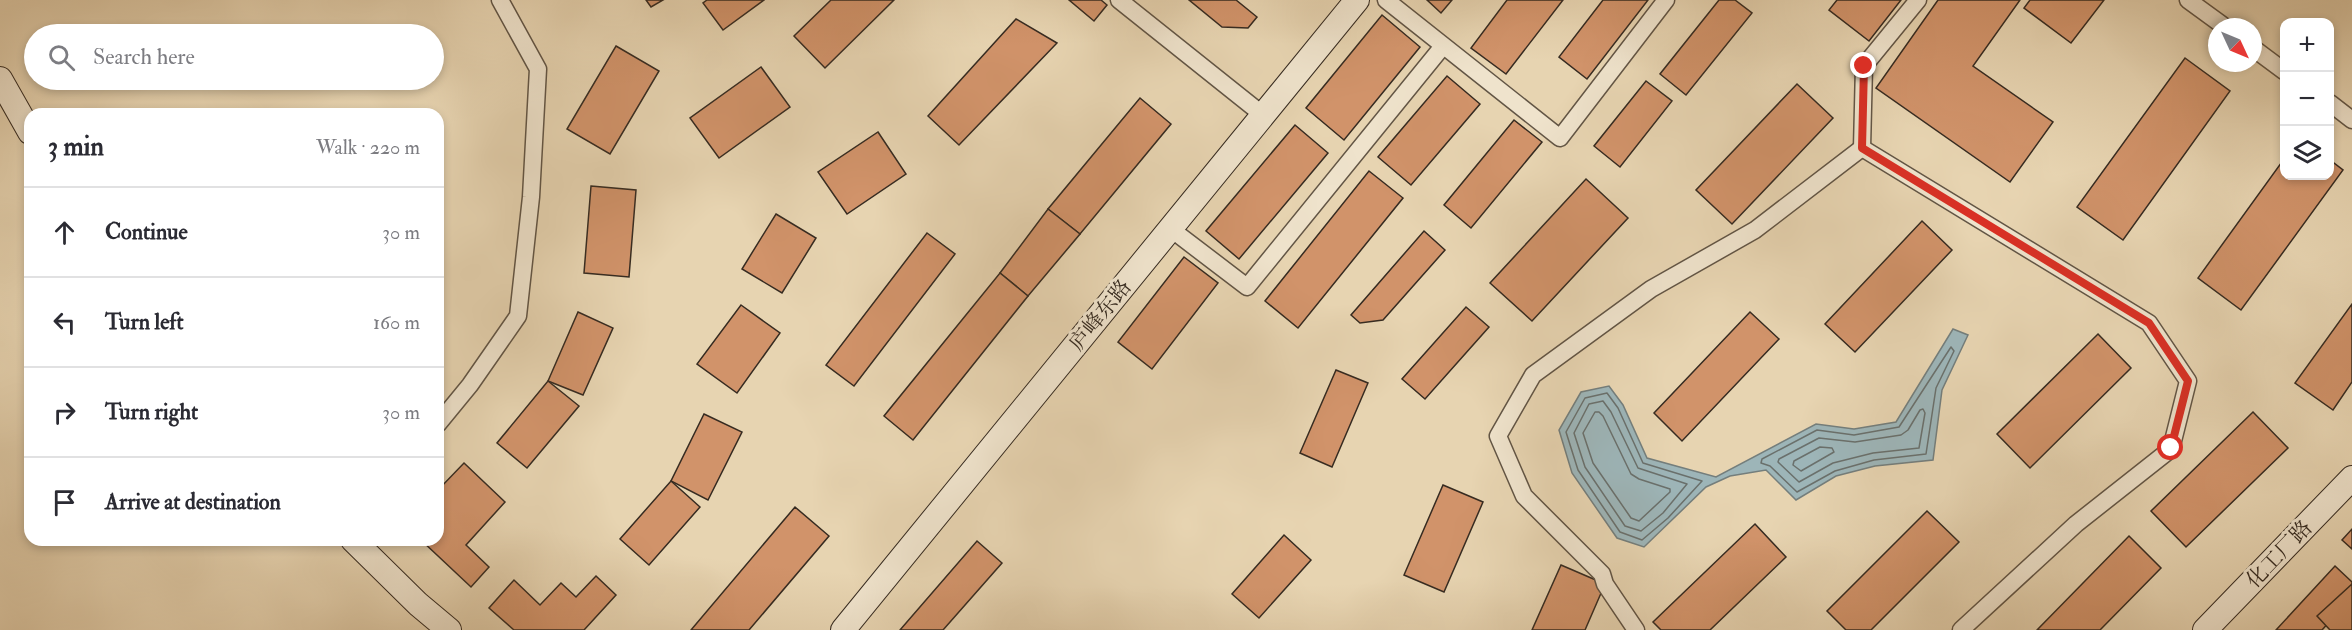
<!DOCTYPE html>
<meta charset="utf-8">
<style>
:root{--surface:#fff;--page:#f7f7f7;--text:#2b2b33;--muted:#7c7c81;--line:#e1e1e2}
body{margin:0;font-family:"IM FELL Double Pica","Noto Serif SC",serif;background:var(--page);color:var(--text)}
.controls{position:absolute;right:18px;top:18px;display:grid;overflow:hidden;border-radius:12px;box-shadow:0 3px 9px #0003}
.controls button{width:54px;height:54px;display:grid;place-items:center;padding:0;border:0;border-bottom:2px solid var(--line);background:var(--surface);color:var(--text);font:30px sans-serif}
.compass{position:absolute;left:2208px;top:18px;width:54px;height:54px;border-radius:50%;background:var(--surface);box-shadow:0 3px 9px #0003;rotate:134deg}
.stop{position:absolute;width:18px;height:18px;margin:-14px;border:4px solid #d93025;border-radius:50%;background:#fff}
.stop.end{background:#d93025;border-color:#fff;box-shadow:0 2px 6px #0008}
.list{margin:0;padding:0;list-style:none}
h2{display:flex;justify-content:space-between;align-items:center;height:78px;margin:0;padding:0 24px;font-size:26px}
h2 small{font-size:20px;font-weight:400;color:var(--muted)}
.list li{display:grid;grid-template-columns:39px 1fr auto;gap:18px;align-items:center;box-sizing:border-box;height:90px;padding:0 24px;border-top:2px solid var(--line)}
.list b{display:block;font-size:22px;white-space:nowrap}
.list em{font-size:20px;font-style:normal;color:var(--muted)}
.icon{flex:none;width:33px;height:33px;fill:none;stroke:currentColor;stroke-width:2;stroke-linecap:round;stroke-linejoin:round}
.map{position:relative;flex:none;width:2352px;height:630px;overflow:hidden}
.search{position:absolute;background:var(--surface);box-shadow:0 3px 9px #0003;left:24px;top:24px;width:420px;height:66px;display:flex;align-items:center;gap:15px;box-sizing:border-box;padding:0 21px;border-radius:33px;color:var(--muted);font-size:22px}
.panel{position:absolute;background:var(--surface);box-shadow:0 3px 9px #0003;left:24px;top:108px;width:420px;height:438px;border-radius:18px}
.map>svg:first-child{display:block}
</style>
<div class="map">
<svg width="2352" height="630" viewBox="0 0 2352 630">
<rect width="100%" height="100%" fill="#e7d4b1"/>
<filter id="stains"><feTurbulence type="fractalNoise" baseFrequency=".00333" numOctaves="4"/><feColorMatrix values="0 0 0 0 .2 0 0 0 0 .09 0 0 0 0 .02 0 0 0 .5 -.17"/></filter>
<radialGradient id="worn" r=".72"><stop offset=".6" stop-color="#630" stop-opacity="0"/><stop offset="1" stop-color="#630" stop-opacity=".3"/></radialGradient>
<polygon fill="#9db5b8" stroke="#747e7c" stroke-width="1.5" points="1953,329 1968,335 1942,390 1933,460 1875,466 1836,476 1796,500 1766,470 1730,476 1706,487 1644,547 1617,538 1572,473 1559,430 1581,392 1609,386 1623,405 1647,458 1716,477 1816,424 1854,429 1896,422"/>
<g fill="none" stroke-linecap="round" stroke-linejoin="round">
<g stroke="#6a706c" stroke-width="1.5">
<polygon points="1951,347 1954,351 1936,388 1926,454 1874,460 1835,471 1797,492 1770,466 1761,463 1762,459 1817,430 1854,435 1899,427"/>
<polygon points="1607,393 1618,408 1643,463 1702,481 1668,518 1642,540 1620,532 1578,470 1566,432 1585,398"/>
<polygon points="1603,401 1611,412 1638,468 1687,484 1663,513 1641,531 1625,526 1585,467 1574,433 1589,404"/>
<polygon points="1923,409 1925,413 1919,448 1873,453 1833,463 1799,482 1778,462 1779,459 1819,438 1855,442 1901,435 1908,430 1920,410"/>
<polygon points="1595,412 1599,412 1603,416 1631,474 1639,479 1670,489 1670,492 1639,521 1631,518 1593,463 1583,433"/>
<polygon points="1820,447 1832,448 1834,452 1801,471 1793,465 1794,461"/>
</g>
</g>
<g fill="#d1936a" stroke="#362b21" stroke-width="1.5">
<polygon points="646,0 663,0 651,7"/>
<polygon points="707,0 764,0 723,30 703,3"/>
<polygon points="831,0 894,0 825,68 794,36"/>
<polygon points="1069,0 1101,0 1107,5 1094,21"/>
<polygon points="1189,0 1236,0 1257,17 1248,28 1222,27"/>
<polygon points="1427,0 1452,0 1441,13"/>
<polygon points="1507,0 1563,0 1506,74 1471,48"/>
<polygon points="1603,0 1648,0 1587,79 1559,57"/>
<polygon points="1719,0 1735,0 1752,13 1686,95 1660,74"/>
<polygon points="1837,0 1901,0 1869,41 1829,10"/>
<polygon points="1938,0 2020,0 1973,66 2053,122 2010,182 1876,88"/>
<polygon points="2030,0 2104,0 2071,43 2024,8"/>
<polygon points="1382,15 1420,47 1344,140 1306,108"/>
<polygon points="1016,19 1057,43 959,145 928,116"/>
<polygon points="616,46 659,71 610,154 567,129"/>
<polygon points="2185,58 2230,91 2123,240 2077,207"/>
<polygon points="761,67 790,107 719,158 690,118"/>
<polygon points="1447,76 1480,104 1411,185 1378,157"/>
<polygon points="1646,81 1672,101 1620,167 1594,146"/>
<polygon points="1797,84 1833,118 1732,224 1696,190"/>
<polygon points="1140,98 1171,124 1080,234 1048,209"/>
<polygon points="1514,120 1542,142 1471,228 1444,205"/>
<polygon points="1295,125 1328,153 1239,259 1206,231"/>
<polygon points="878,132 906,174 847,214 818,172"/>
<polygon points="2284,159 2284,176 2330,176 2330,160 2343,170 2241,310 2198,278"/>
<polygon points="1369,171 1403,198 1298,328 1265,301"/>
<polygon points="1586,179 1628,218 1532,321 1490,283"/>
<polygon points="591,186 636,190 629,277 584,273"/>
<polygon points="1048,209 1080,234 1028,296 1000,273"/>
<polygon points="776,214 816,238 782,293 742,269"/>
<polygon points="1922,221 1952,250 1855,352 1825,324"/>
<polygon points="1424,231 1445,250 1383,320 1360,323 1351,315"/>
<polygon points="927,233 955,254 854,386 826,365"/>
<polygon points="1184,257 1218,283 1152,369 1118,342"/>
<polygon points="1000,273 1028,296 913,440 884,416"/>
<polygon points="2352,304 2352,382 2333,410 2295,383"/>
<polygon points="741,305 780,333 737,393 697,364"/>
<polygon points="1466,307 1489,327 1425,399 1402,379"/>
<polygon points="578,312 613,328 583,395 548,381"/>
<polygon points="1750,312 1779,339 1682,441 1654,413"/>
<polygon points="2098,334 2131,368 2030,468 1997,434"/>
<polygon points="1336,370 1368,383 1332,467 1300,453"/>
<polygon points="548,381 579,406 527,468 497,443"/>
<polygon points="2253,412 2288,448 2186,547 2151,511"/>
<polygon points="704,414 742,432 708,500 671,481"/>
<polygon points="464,463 505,502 466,545 489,567 471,587 421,540 438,540 438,490"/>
<polygon points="671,481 700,507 649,565 620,539"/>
<polygon points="1443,485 1483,502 1444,592 1404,575"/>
<polygon points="795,507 829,536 749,630 691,630"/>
<polygon points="1927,511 1959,542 1871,630 1846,630 1827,611"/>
<polygon points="1755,524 1786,557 1710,630 1661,630 1653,622"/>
<polygon points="2352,529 2352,549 2342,540"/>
<polygon points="1284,535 1311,560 1259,618 1232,594"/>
<polygon points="2129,536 2161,568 2100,630 2037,630"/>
<polygon points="977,541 1002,563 943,630 900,630"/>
<polygon points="1561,565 1605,584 1585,630 1532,630"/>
<polygon points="2335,566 2352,582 2352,597 2322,630 2276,630"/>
<polygon points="596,576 616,595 584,630 514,630 489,608 514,580 540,605 561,583 576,597"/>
<polygon points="2352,584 2352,630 2330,630 2317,616"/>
</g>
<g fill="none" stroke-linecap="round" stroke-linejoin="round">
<g stroke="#625545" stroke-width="19">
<g id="street">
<polyline points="1119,0 1263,115"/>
<polyline points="1386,0 1560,138 1666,0"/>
<polyline points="2188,0 2225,27"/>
<polyline points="2253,48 2284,71"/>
<polyline points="2330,103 2352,120"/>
<polyline points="1862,148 2149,323 2188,381 2171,449 2076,524 1961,630"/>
<polyline points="1862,148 1864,66 1918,0"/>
<polyline points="1171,229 1247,287 1443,46"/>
<polyline points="438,424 470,385 518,316 531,197 538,69 500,0"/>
<polyline points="1636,630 1605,584 1602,574 1524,496 1498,436 1533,375 1651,289 1755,230 1862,148"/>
</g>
</g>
<g stroke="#362b21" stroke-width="26">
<g id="secondary">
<polyline points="0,79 30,132"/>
<polyline points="353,540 418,604 449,630"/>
<polyline points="843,630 1357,0"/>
<polyline points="2205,630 2352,478"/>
</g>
</g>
<use href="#street" stroke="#efe3cc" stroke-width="16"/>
<use href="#secondary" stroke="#efe3cc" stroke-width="24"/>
</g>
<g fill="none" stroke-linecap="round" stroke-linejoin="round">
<polyline stroke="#d93025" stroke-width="8" points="1864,66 1862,148 2149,323 2188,381 2171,448"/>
</g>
<g text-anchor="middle" stroke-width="6" stroke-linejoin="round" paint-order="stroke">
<g font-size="21" fill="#362b21" stroke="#efe3cc">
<text transform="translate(1100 315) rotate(-51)" y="7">庐峰东路</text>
<text transform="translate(2279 554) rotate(-46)" y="7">化工厂路</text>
</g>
</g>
<rect width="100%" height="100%" filter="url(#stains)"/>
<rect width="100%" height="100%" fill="url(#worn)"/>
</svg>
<div class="controls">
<button>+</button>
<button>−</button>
<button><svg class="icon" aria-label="layers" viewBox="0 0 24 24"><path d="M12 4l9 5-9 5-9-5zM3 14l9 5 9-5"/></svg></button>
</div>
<svg class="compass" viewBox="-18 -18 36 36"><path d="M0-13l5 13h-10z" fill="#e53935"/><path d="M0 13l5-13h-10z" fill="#7c7c81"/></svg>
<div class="stop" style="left:2171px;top:448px"></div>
<div class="stop end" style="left:1864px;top:66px"></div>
<div class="search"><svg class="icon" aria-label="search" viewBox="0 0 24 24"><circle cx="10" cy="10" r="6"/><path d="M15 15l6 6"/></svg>Search here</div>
<section class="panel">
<h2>3 min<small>Walk · 220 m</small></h2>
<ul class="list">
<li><svg class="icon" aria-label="ahead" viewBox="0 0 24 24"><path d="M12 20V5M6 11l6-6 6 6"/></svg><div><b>Continue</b></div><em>30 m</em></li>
<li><svg class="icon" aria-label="left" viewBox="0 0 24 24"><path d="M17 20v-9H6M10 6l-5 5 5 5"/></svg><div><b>Turn left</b></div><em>160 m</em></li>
<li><svg class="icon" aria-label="right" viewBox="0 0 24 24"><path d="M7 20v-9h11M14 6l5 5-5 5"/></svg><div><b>Turn right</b></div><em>30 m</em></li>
<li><svg class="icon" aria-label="arrive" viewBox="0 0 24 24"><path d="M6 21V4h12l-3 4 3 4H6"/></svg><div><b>Arrive at destination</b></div></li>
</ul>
</section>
</div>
